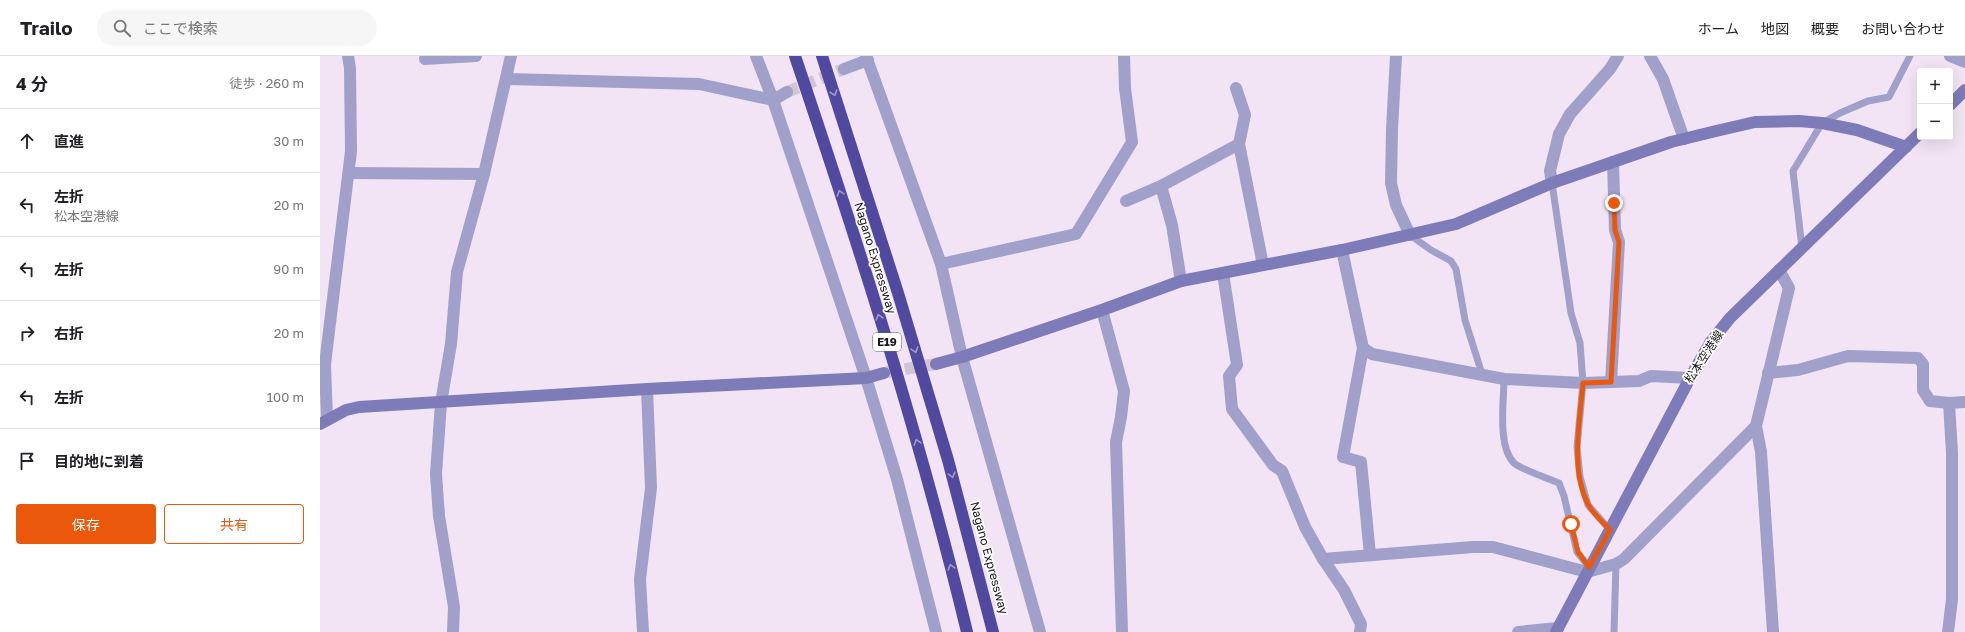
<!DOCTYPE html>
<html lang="ja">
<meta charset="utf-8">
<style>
:root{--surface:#fff;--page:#f6f6f6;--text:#202124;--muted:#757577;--line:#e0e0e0;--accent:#ea580c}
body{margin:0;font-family:"Golos Text","Noto Sans JP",sans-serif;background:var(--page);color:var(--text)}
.controls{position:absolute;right:12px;top:12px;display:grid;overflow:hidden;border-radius:4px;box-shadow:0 4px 16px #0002}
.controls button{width:36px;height:36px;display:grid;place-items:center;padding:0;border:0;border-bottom:1px solid var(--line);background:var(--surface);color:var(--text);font:20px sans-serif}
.stop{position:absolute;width:12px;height:12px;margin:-9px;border:3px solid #ea580c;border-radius:50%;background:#fff}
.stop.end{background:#ea580c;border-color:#fff;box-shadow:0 1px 4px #0008}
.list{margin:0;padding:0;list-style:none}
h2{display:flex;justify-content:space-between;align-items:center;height:52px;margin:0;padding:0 16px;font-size:17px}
h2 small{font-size:13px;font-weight:400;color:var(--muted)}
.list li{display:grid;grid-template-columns:26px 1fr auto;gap:12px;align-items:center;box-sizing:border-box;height:64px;padding:0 16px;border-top:1px solid var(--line)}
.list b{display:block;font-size:15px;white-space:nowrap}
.list p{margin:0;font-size:13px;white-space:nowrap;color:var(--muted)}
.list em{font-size:13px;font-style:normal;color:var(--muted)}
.actions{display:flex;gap:8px;padding:12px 16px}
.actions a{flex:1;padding:9px 0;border:1px solid var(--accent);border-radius:4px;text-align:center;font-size:14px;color:var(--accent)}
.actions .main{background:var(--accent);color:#fff}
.icon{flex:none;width:22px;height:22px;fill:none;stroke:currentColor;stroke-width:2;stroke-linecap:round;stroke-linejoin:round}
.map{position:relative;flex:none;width:1645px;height:576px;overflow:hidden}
header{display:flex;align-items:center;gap:24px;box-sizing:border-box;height:56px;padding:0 20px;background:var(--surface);border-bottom:1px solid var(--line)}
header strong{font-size:19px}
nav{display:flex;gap:22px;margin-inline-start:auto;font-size:14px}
.search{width:280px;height:36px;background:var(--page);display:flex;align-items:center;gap:10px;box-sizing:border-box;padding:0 14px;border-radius:22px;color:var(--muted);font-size:15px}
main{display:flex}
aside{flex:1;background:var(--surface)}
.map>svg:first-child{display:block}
</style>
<header>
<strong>Trailo</strong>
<div class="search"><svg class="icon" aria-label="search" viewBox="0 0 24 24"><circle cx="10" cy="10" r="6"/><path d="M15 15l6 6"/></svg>ここで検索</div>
<nav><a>ホーム</a><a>地図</a><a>概要</a><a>お問い合わせ</a></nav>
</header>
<main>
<aside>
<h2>4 分<small>徒歩 · 260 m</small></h2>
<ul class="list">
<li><svg class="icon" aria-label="ahead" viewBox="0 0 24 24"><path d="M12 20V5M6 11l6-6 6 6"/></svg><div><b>直進</b></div><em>30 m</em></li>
<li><svg class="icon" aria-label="left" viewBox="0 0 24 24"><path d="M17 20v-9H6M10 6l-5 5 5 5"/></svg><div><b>左折</b><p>松本空港線</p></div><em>20 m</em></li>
<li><svg class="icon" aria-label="left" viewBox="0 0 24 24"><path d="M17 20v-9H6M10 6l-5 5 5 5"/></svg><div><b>左折</b></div><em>90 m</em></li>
<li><svg class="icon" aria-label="right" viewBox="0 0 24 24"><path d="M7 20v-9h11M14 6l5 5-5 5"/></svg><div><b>右折</b></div><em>20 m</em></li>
<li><svg class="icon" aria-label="left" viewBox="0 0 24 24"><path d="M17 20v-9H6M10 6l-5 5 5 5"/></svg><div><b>左折</b></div><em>100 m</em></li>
<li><svg class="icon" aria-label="arrive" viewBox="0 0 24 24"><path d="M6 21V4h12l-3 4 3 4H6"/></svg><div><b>目的地に到着</b></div></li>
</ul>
<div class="actions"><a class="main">保存</a><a>共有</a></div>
</aside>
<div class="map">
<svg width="1645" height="576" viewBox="0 0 1645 576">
<rect width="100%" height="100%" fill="#f2e4f4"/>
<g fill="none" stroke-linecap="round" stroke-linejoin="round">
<polyline stroke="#d2c5d3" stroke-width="12" stroke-dasharray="12 6" stroke-linecap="butt" points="467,36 524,13"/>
<polyline stroke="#d2c5d3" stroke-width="12" stroke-dasharray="12 6" stroke-linecap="butt" points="567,316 616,308"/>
<g stroke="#a0a0ca" stroke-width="7">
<polyline points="1232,127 1251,257 1260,287 1263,327 1257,391 1260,421 1268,449 1290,474"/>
<polyline points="1090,179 1111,194 1131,205 1136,213 1145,264 1162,318"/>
<polyline points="1482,192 1473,115 1502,67 1520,57 1548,45 1569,41 1590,0"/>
<path d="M1184,323C1184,345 1177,390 1194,407C1200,413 1230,423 1239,427L1244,440L1257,496L1269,511"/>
<polyline points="1294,576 1296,508"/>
</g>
<g stroke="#a0a0ca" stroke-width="12">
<polyline points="106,0 105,3 156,0"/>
<polyline points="436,0 453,44 546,322 577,423 616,576"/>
<polyline points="546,0 621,208 642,301 720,576"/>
<polyline points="1076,0 1072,73 1071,127 1076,149 1090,179"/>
<polyline points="1330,0 1343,23 1364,83"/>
<polyline points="1630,0 1645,6"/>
<polyline points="524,13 548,4"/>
<polyline points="187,23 379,28 453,44 467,36"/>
<polyline points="919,88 943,209"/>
<polyline points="29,117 164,118"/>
<polyline points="1232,127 1230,115 1239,78 1250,58 1290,13 1298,0"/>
<polyline points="841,130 852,169 861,225"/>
<polyline points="806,145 841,130 919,88 925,59 916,32"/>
<polyline points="1022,194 1043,292 1023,401 1041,406 1050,499"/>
<polyline points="621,208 756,178 812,86 805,32 804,0"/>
<polyline points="903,217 917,309 909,320 912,353 953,409 962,415 985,471 1003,503 1024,534 1041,568 1040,576"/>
<polyline points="782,254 804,335 801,361 796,386 802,576"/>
<polyline points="1043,292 1052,298 1184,323 1263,327 1319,325 1331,320 1370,322"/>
<polyline points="1448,317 1478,314 1528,300 1598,302 1603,308 1603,334 1610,345 1629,347 1645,346"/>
<polyline points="1291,326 1299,186 1295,174 1293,106"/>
<polyline points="7,364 5,308 31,95 30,12 28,0"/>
<polyline points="1003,503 1153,491 1173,491 1267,516 1296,508 1304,503 1436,370"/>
<polyline points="133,576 134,551 119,460 116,418 121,347 131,288 137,216 164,118 191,0"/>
<polyline points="323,576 320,523 331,432 327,333"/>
<polyline points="1198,576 1238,572"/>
<polyline points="1453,576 1441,396 1436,370 1469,232 1459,214"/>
<polyline points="1628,576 1632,543 1632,397 1629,347"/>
</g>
<g stroke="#7d7cb9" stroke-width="12">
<polyline points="1630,49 1645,34"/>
<polyline points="616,308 642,301 782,254 861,225 1022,194 1136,168 1232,127 1351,86 1396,75 1435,66 1479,65 1502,67 1537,74 1586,91"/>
<polyline points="0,368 26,354 39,351 327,333 546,322 564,317"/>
<polyline points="1236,576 1370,322 1390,287 1410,262 1600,77"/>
</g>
<g stroke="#51499f" stroke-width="12">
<path d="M475,0C539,190 600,381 647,576"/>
<polyline points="502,0 578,237 628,404 673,576"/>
</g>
</g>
<defs><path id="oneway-chevron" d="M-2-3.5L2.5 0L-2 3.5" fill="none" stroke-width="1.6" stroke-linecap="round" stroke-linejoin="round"/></defs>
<g stroke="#9f9bca">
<use href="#oneway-chevron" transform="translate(514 37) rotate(71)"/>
<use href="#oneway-chevron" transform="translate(520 137) rotate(-108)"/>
<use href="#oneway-chevron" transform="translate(559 261) rotate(-107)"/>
<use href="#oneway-chevron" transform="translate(595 294) rotate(73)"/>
<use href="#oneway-chevron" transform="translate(597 386) rotate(-107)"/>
<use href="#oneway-chevron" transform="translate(632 419) rotate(75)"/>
<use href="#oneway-chevron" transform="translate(631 511) rotate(-105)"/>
</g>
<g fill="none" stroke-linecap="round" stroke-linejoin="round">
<path stroke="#ea580c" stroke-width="5" d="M1251,468L1258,496L1269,511L1290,474C1283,466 1272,457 1268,448C1250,414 1260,364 1263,327L1291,326L1299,186L1295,174L1294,147"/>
</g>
<g text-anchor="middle" stroke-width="3.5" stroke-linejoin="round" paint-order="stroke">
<rect fill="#fff" stroke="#5f5c5f" stroke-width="1" x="553" y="277" width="28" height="18" rx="3"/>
<g font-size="11" font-weight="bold" fill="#1a161b">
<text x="567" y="290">E19</text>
</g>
<g font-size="12" fill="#1a161b" stroke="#fff">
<text transform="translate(555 202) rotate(73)" y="4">Nagano Expressway</text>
<text transform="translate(1384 301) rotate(-57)" y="4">松本空港線</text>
<text transform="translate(669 502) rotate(75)" y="4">Nagano Expressway</text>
</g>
</g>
</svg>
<div class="controls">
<button>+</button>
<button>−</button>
</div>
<div class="stop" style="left:1251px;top:468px"></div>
<div class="stop end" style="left:1294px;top:147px"></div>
</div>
</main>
